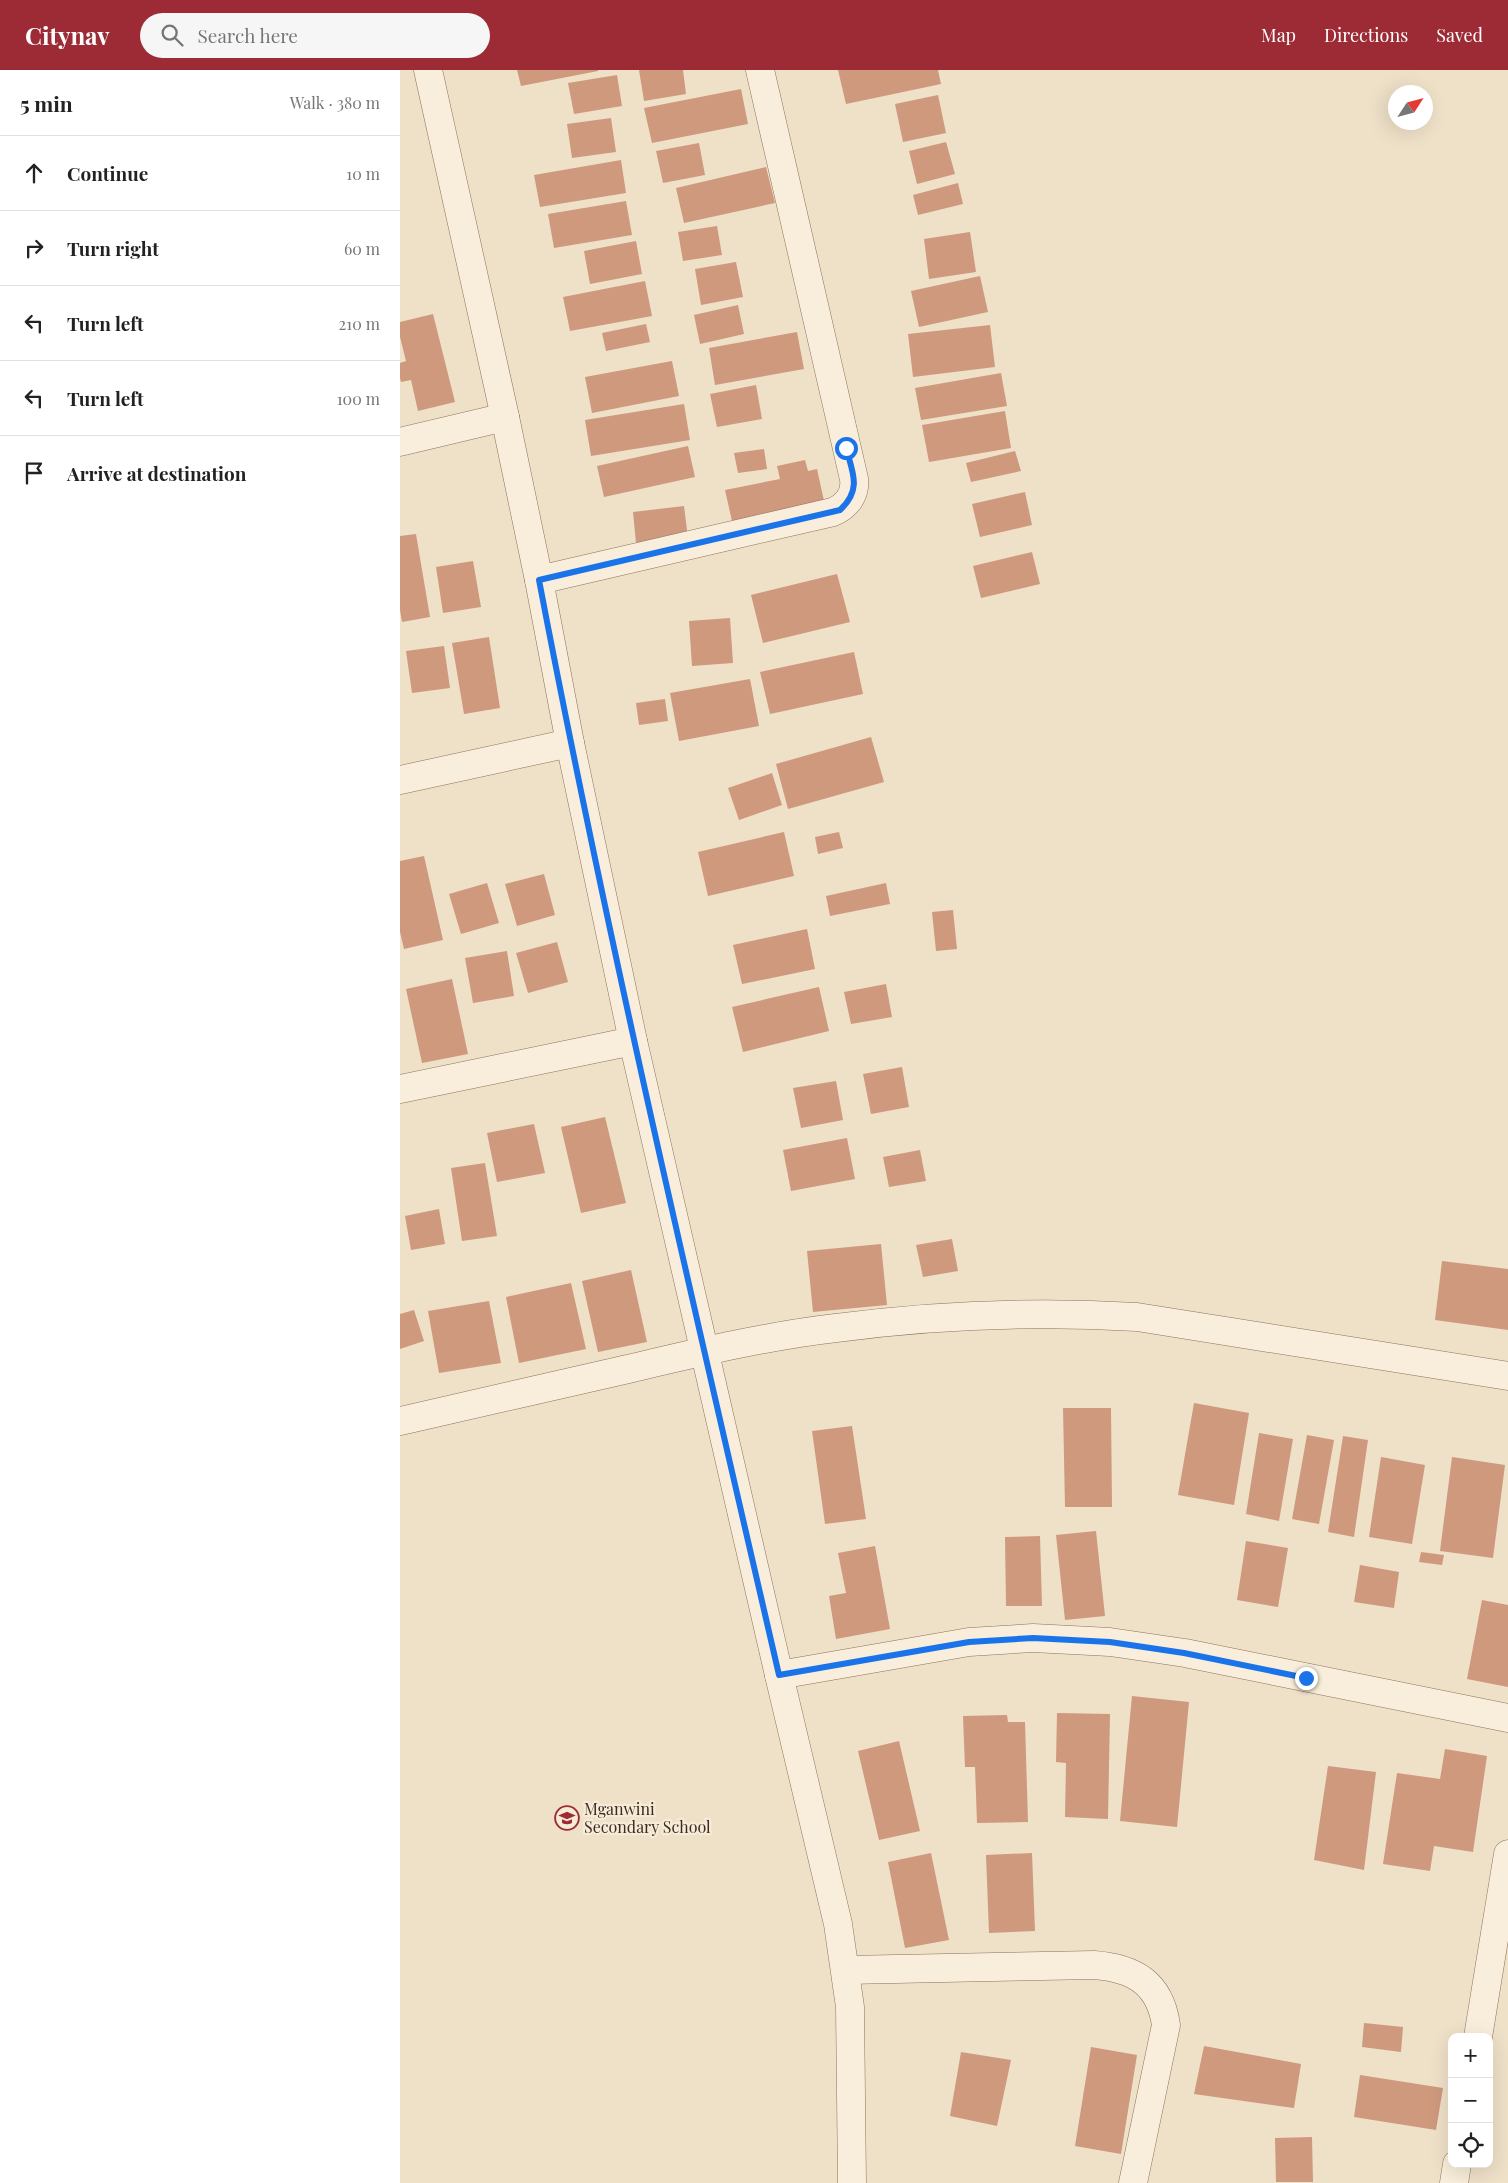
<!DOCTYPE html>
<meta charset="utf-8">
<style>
:root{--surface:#fff;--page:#f6f6f6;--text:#222;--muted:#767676;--line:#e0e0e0;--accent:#9c2b35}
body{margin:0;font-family:"Playfair Display",serif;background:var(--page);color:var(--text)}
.controls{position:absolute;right:15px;bottom:15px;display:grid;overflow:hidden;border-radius:10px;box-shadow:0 5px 20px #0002}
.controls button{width:45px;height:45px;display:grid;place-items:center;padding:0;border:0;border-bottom:1px solid var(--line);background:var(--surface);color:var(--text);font:25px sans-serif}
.compass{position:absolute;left:988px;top:15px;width:45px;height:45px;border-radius:50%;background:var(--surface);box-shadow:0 5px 20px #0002;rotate:54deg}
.stop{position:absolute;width:15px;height:15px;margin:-11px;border:4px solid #1a73e8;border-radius:50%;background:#fff}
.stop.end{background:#1a73e8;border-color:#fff;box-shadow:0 1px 5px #0008}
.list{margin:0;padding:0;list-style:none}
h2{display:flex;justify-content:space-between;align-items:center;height:65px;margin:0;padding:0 20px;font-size:21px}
h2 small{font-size:16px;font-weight:400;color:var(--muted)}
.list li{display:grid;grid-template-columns:32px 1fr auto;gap:15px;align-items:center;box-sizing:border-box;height:75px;padding:0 20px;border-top:1px solid var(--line)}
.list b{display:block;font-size:19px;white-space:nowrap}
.list em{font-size:16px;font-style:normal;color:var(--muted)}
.icon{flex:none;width:28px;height:28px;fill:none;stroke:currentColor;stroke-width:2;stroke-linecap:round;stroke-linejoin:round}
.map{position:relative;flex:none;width:1108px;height:2113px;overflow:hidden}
header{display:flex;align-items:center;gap:30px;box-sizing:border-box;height:70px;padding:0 25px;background:var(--accent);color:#fff}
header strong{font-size:24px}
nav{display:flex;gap:28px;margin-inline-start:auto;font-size:18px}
.search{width:350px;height:45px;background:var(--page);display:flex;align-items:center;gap:12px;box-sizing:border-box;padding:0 18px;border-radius:28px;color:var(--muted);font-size:19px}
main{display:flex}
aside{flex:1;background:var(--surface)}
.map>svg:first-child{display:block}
</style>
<header>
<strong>Citynav</strong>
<div class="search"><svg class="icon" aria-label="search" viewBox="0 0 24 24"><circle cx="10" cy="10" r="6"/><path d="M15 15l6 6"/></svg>Search here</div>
<nav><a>Map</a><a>Directions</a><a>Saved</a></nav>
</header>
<main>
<aside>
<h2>5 min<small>Walk · 380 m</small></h2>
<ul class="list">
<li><svg class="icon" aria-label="ahead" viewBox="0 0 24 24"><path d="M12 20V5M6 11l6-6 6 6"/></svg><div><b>Continue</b></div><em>10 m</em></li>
<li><svg class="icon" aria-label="right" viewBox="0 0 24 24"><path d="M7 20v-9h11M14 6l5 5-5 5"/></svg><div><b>Turn right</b></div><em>60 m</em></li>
<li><svg class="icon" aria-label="left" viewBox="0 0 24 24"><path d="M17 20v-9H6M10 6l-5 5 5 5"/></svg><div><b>Turn left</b></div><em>210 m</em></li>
<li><svg class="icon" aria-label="left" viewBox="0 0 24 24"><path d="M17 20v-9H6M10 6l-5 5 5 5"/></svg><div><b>Turn left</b></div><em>100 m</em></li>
<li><svg class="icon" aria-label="arrive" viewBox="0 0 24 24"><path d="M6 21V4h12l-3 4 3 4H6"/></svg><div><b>Arrive at destination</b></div></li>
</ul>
</aside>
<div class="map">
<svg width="1108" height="2113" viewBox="0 0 1108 2113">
<rect width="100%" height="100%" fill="#efe0c8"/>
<g fill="#ce997d">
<polygon points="117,0 198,0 198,1 121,16"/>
<polygon points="239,0 283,0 286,24 244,31"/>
<polygon points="438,0 538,0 541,14 446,34"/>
<polygon points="217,5 222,36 174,44 168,13"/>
<polygon points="341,19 348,54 252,73 244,38"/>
<polygon points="538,25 546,63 503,72 495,34"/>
<polygon points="211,48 216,82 172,88 167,54"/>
<polygon points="546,72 555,104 517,114 509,81"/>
<polygon points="299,73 305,105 263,113 256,81"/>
<polygon points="221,90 226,123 140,137 134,105"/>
<polygon points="366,97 375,133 284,153 276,118"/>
<polygon points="558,113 563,134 518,145 513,125"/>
<polygon points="226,131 232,165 154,178 148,144"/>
<polygon points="317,156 322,185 283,191 278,162"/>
<polygon points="570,162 576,202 529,209 524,169"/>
<polygon points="236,171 242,204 190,214 184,181"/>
<polygon points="336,192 343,227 301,235 295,199"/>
<polygon points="580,206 588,242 519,257 511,221"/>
<polygon points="245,211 252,246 170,261 163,227"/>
<polygon points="338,235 344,264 300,274 294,245"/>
<polygon points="33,244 55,332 18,341 11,310 1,312 0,308 0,293 6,291 0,267 0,252"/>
<polygon points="246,254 250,272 206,281 202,263"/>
<polygon points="590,255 595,297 513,307 508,264"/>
<polygon points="397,262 404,299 315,315 309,278"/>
<polygon points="272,291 279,326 192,343 185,307"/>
<polygon points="601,303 607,336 521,350 515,318"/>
<polygon points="356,315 362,349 317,357 310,324"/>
<polygon points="284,334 290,370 191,386 185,350"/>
<polygon points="605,341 611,378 529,392 522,355"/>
<polygon points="288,376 295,407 204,427 197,396"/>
<polygon points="364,379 367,399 338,403 334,383"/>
<polygon points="615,381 621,401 571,412 566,393"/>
<polygon points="405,390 408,401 417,399 426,440 334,460 325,420 380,409 377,396"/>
<polygon points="625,422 632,455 580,467 572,434"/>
<polygon points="284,436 288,468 236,473 233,442"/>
<polygon points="16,464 30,547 2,552 0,540 0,466"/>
<polygon points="632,482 640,514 581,528 573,496"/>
<polygon points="73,491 81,537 43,543 36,497"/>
<polygon points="437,504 450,552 363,573 351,525"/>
<polygon points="330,548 333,593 292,596 289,551"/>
<polygon points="89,567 100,638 64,644 52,573"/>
<polygon points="44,576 50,618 12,623 6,581"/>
<polygon points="454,582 463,624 370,644 360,602"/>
<polygon points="350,609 359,656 279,671 270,623"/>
<polygon points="265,629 268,651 239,655 236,633"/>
<polygon points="471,667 484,712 388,739 376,694"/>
<polygon points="372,703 382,735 339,750 328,718"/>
<polygon points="384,762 394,806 308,826 298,782"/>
<polygon points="439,762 443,778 418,784 415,767"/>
<polygon points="24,786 43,870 4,879 0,862 0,791"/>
<polygon points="144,804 155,845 117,856 105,814"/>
<polygon points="87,813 99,853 61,864 49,824"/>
<polygon points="486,813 490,834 430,846 426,826"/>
<polygon points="553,840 557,879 536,881 532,842"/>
<polygon points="407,859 415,899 342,914 333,875"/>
<polygon points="157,872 168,912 128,923 116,883"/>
<polygon points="107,881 114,926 73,933 65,888"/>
<polygon points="52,909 68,984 22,993 6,919"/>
<polygon points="486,914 492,947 451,954 444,922"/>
<polygon points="419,917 429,961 343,982 332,937"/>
<polygon points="502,997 509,1037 471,1044 463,1004"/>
<polygon points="436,1011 443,1050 401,1058 393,1018"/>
<polygon points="205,1047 226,1133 181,1143 161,1057"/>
<polygon points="134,1054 145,1103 97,1112 87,1063"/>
<polygon points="447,1068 455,1109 391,1121 383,1080"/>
<polygon points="520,1080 526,1111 489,1117 483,1087"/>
<polygon points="85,1093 97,1166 62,1171 51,1098"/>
<polygon points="39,1139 45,1174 11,1180 5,1146"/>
<polygon points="552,1169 558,1201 523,1207 516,1175"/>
<polygon points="481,1174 487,1235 413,1242 407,1181"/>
<polygon points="1042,1191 1108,1199 1108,1260 1035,1250"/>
<polygon points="231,1200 247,1272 198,1282 182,1211"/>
<polygon points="171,1213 186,1279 119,1293 106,1227"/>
<polygon points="89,1231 101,1293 39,1303 28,1241"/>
<polygon points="14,1240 24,1271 0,1279 0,1244"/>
<polygon points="794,1333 849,1343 834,1435 778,1425"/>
<polygon points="663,1338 711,1338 712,1437 665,1437"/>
<polygon points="452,1356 466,1449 425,1454 412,1361"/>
<polygon points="859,1363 893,1369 879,1451 846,1444"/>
<polygon points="907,1365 934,1370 919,1454 892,1449"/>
<polygon points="943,1366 968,1370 954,1467 928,1462"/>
<polygon points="981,1387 1025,1395 1012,1474 969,1467"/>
<polygon points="1052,1387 1105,1395 1093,1488 1040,1481"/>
<polygon points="696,1461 705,1546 665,1550 656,1465"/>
<polygon points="640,1466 642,1536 606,1536 605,1467"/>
<polygon points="846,1471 888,1478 878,1537 837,1530"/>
<polygon points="475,1476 490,1559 436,1569 429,1526 446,1523 438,1483"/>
<polygon points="1021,1482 1044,1485 1042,1495 1019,1492"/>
<polygon points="960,1495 999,1502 994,1538 954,1532"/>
<polygon points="1082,1530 1108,1535 1108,1617 1067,1609"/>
<polygon points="732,1626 789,1632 777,1757 720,1751"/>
<polygon points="657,1643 710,1644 708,1749 665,1747 666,1693 656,1692"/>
<polygon points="607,1645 608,1652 625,1652 628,1752 577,1753 575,1697 565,1697 563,1646"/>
<polygon points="499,1671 520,1761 479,1770 458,1681"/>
<polygon points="1045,1679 1087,1686 1073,1782 1034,1776 1030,1801 983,1794 997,1703 1040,1709"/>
<polygon points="928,1696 976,1702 964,1800 914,1790"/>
<polygon points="531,1783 549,1870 505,1878 488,1792"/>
<polygon points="632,1783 635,1861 589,1863 586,1785"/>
<polygon points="964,1953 1003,1957 1001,1982 962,1977"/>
<polygon points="804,1976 901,1994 894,2038 794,2024"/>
<polygon points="691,1977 737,1985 721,2084 675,2076"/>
<polygon points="561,1982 611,1990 597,2056 550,2046"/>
<polygon points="960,2005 1043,2018 1036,2060 954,2047"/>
<polygon points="912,2067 913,2112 876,2112 875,2068"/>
</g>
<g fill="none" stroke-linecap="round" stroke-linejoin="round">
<g stroke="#8c725c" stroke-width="29">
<g id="minor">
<polyline points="28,0 105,347 139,510 170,673 233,971 379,1605 438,1854 450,1937 452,2113"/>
<polyline points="0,372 105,347"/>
<path d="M139,510L433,442C447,436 456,424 454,409L360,0"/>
<polyline points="0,710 170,673"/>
<polyline points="0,1019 233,971"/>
<path d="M0,1351C76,1334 152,1316 228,1299C296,1283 366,1266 436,1258C536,1245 637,1241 737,1247L1108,1306"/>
<polyline points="379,1605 569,1572 633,1568 710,1572 785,1583 1108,1648"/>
<path d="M446,1900L694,1895C734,1898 760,1913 766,1955L733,2113"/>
<polyline points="1078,1967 1108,1784"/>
<polyline points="1054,2113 1057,2094"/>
</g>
</g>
<use href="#minor" stroke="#f9eedb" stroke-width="28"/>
</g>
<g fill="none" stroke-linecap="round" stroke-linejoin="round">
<path stroke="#1a73e8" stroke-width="6" d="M446,378C453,403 462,420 440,440L139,510C209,877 295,1241 379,1605L569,1572L633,1568L710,1572L784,1583L906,1608"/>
</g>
<defs>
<g id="school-ring" transform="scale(1.25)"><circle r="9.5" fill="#f6ebd7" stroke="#9c2b35" stroke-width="1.5"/><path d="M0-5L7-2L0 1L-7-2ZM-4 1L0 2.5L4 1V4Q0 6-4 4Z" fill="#9c2b35"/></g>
</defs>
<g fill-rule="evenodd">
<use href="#school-ring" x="167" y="1748"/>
</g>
<g text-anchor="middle" stroke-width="4.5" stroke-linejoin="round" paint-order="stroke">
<g font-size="16" fill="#3c2b20" stroke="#f6ebd7" text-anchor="start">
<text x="184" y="1745">Mganwini<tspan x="184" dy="18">Secondary School</tspan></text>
</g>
</g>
</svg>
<div class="controls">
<button>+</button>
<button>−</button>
<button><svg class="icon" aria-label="locate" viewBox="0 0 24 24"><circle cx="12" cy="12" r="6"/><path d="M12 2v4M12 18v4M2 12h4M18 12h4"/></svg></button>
</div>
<svg class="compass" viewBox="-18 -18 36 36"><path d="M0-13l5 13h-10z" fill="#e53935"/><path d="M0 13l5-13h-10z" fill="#767676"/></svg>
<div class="stop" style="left:446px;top:378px"></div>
<div class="stop end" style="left:906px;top:1608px"></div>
</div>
</main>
